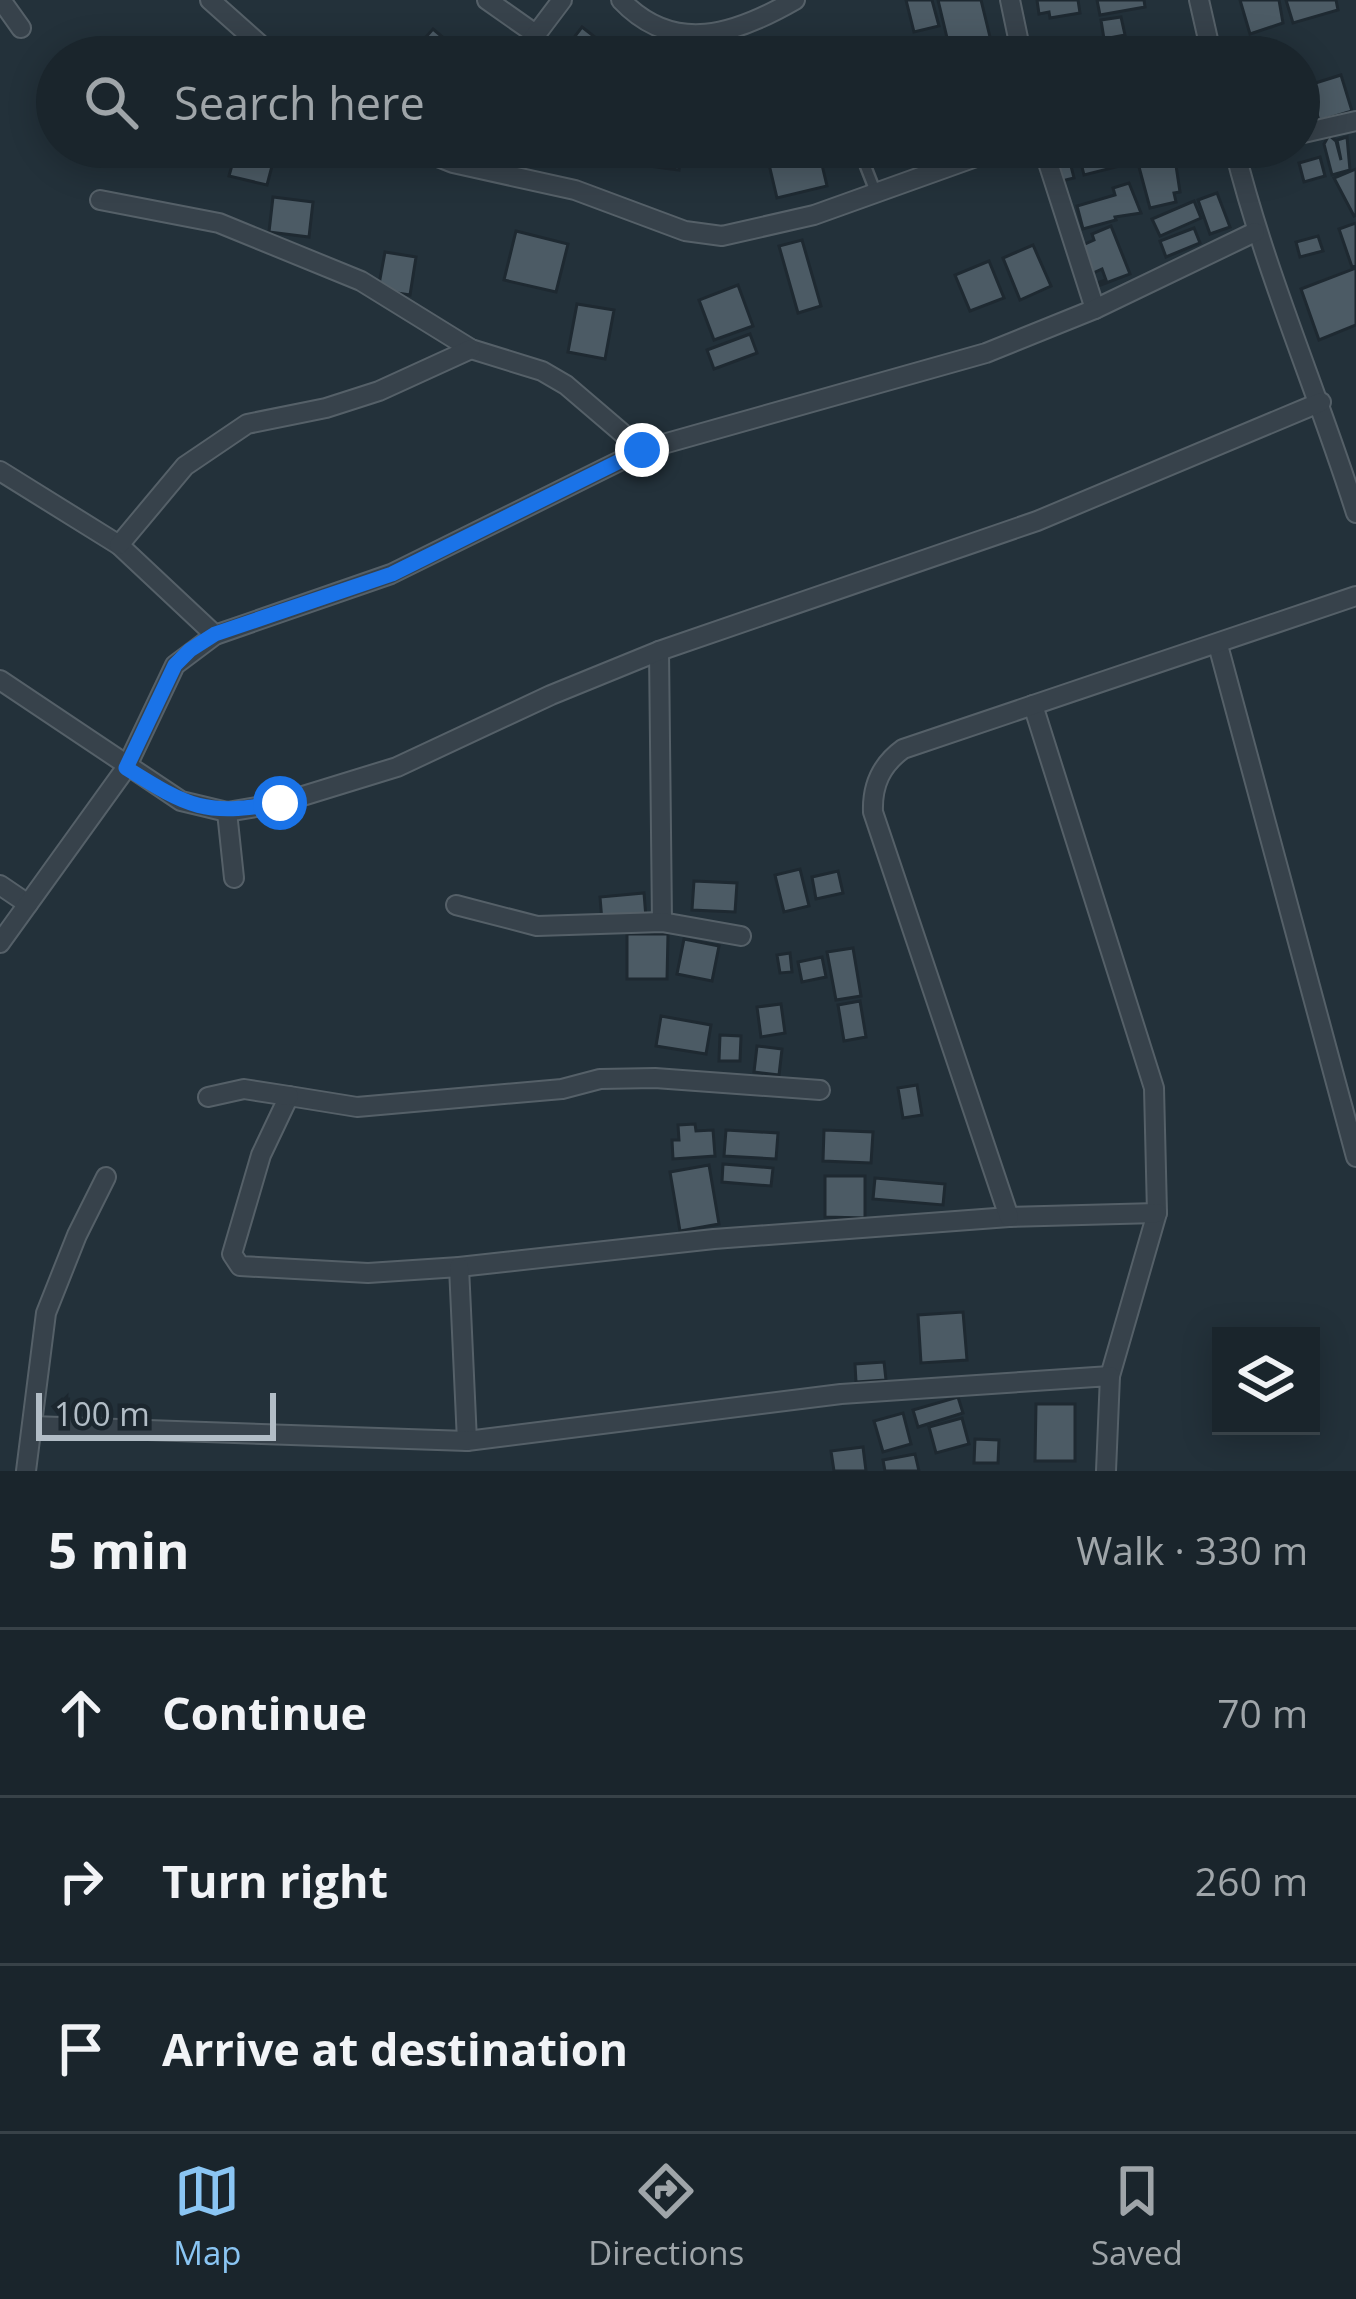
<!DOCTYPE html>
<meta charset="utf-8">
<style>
:root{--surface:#1a252c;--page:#232d34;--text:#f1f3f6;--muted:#9fa5a9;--line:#384248;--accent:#8ac5f3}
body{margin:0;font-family:"Open Sans",sans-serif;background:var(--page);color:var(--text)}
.controls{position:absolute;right:36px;bottom:36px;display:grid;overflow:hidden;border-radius:0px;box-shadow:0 6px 30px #0003}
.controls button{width:108px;height:108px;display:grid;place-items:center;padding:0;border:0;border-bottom:3px solid var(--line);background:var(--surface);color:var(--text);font:60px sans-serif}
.scale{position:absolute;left:36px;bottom:30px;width:240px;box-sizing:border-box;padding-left:12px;border:6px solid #b2bdc6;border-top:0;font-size:33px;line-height:42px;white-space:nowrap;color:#b2bdc6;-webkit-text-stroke:9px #1c272f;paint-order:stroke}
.stop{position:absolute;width:36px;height:36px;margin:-27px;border:9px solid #1a73e8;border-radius:50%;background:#fff}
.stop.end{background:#1a73e8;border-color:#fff;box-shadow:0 3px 12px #0008}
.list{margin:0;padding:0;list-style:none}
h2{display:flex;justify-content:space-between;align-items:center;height:156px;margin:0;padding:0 48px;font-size:51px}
h2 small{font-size:39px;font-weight:400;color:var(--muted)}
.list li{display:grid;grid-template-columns:78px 1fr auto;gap:36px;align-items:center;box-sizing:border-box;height:168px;padding:0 48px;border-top:3px solid var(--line)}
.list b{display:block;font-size:45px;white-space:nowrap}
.list em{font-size:39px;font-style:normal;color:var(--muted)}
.icon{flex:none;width:66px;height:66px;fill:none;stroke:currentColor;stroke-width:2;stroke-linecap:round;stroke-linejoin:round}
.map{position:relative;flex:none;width:1356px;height:1471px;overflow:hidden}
.search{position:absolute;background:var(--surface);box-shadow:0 6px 30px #0003;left:36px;right:36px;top:36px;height:132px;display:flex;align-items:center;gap:30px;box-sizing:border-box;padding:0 42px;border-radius:66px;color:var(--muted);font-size:45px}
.sheet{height:660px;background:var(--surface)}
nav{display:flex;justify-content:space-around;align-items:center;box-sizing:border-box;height:168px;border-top:3px solid var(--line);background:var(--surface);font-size:33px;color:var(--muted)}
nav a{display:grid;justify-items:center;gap:6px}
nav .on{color:var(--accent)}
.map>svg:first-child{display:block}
</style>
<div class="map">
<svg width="1356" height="1471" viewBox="0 0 1356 1471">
<rect width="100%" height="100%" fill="#23313a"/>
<g fill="#4c5b65" stroke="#1e2931" stroke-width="3">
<polygon points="906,0 932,0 939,26 914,32"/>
<polygon points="938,0 981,0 990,37 949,46"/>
<polygon points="1037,0 1078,0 1080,13 1050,18 1049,12 1039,14"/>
<polygon points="1097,0 1144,0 1145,7 1100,15"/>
<polygon points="1240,0 1279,0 1283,23 1250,34"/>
<polygon points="1286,0 1336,0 1338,10 1293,23"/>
<polygon points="1121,17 1125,35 1104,39 1101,20"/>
<polygon points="582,27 605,45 596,57 559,57"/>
<polygon points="433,29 466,57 429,57 417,47"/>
<polygon points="1260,38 1265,57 1228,57 1226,47"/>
<polygon points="1130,40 1133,57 1109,57 1106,44"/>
<polygon points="1096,41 1101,57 1064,57 1062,52"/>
<polygon points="1341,75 1352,111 1319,121 1309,85"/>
<polygon points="1329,135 1336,141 1341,160 1337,140 1347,137 1350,170 1332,175 1324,144"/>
<polygon points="237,147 276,151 267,185 229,176"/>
<polygon points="596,147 628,147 624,164 593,157"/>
<polygon points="643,147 682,147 679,170 641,165"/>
<polygon points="1054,147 1124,147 1128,164 1084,175 1081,163 1071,166 1074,178 1062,181"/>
<polygon points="1135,147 1168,147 1170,152 1139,162"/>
<polygon points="818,148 827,186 777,198 768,160"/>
<polygon points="1320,157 1325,176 1304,182 1299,163"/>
<polygon points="1175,159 1180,192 1174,193 1176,202 1150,208 1139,167"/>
<polygon points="1356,169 1356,215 1354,216 1334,178"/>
<polygon points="1129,183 1141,213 1115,217 1116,220 1083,229 1077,206 1115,195 1113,188"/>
<polygon points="1217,193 1230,227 1210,234 1198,200"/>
<polygon points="273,197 313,202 309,237 269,232"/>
<polygon points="1194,201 1201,218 1160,236 1152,219"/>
<polygon points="1356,223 1356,266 1352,267 1339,229"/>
<polygon points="1111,226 1130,274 1098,286 1097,283 1106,280 1102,269 1093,273 1083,245 1094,240 1092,234"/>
<polygon points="1194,228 1200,243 1166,257 1160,241"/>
<polygon points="516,231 568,244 556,292 504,280"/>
<polygon points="1318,236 1323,251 1300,257 1296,242"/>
<polygon points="802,240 821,306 798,313 779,246"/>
<polygon points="1033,245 1051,286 1020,300 1003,258"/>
<polygon points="385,252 416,257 410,295 378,290"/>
<polygon points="989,261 1004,298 970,311 955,275"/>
<polygon points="1356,268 1356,325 1319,340 1301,289"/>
<polygon points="738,285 753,326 714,340 699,300"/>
<polygon points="577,304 614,310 605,359 568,352"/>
<polygon points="750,334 757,353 714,369 707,350"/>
<polygon points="800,869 809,906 784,912 775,875"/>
<polygon points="838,871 843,893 816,899 812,877"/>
<polygon points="694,881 737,883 735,912 692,910"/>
<polygon points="644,893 646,918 602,921 600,897"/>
<polygon points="627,934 668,934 667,979 627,979"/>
<polygon points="684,939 719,946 712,981 677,974"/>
<polygon points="853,948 861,996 836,1000 827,952"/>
<polygon points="790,953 792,972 780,973 777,955"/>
<polygon points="822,957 826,977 802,982 798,962"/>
<polygon points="860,1001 866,1037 844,1041 838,1005"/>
<polygon points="781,1004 785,1033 761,1037 757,1007"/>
<polygon points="661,1016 711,1025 706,1054 656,1046"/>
<polygon points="720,1035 741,1036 740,1061 719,1061"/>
<polygon points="757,1046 782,1049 779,1075 754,1072"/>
<polygon points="917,1085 922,1115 903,1118 898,1088"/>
<polygon points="695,1124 696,1131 713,1130 715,1156 673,1159 672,1140 679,1140 678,1125"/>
<polygon points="726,1130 778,1133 776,1159 724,1156"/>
<polygon points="824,1130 873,1132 871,1163 823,1161"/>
<polygon points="723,1164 773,1168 771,1186 722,1182"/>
<polygon points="709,1165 719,1224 680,1231 670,1172"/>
<polygon points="825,1176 865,1176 865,1218 825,1217"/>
<polygon points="875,1178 945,1184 943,1205 873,1199"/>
<polygon points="963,1312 967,1360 921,1363 918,1315"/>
<polygon points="884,1362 886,1380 856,1382 855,1364"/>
<polygon points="958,1397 963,1413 918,1427 913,1410"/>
<polygon points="1036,1404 1075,1404 1075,1461 1035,1461"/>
<polygon points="903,1413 911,1444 883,1452 874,1421"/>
<polygon points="962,1418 969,1444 936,1453 929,1427"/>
<polygon points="975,1439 999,1440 998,1463 974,1463"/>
<polygon points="863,1447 866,1471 834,1471 831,1451"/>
<polygon points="915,1454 919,1471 885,1471 883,1460"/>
</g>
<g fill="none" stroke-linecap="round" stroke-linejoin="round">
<g stroke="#556068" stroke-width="14">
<polyline id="service" points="858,147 876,193"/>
</g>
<g stroke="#556068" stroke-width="22">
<g id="minor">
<polyline points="1,0 21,28"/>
<polyline points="210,0 274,57"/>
<polyline points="487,0 534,33"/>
<path d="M621,0C674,56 736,34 795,0"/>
<polyline points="1010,0 1022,57"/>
<polyline points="1199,0 1212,57"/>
<polyline points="519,57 562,0"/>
<polyline points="1299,134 1356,121"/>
<polyline points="413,147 453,163 575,190 685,231 722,236 814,215 1004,147"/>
<polyline points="1043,147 1095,309"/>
<path d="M1234,147C1265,272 1317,390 1356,513"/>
<polyline points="100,200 219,223 361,281 471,349 542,371 566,385 642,450"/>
<polyline points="0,471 119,545 215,635"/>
<polyline points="119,545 185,466 247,424 326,408 379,391 471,349"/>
<polyline points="1218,645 1356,1157"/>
<polyline points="659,651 662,922"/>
<polyline points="0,680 181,801 227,812 280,803 397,767 551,695 659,651 1037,521 1321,402"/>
<polyline points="1033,705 1154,1088 1157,1213 1110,1376"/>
<polyline points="227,812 234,878"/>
<polyline points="0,885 28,904"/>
<polyline points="456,905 537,926 662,922 741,936"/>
<polyline points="0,943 126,768 175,665 215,635 391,574 642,450 986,353 1095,309 1255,232"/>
<polyline points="820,1090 655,1078 600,1079 562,1089 357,1107 289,1096 261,1155 232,1254 240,1266 368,1273 459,1267 714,1239 1009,1217 1157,1213"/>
<polyline points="208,1097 244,1089 289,1096"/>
<path d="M1009,1217L873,812C872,785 881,765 903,749L1356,596"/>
<polyline points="459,1267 467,1441"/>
<polyline points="32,1426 467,1441 841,1394 1110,1376 1106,1471"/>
<polyline points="26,1471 46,1313 77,1235 106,1177"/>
</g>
</g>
<use href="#service" stroke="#37424b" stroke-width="9"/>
<use href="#minor" stroke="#37424b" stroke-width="18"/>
</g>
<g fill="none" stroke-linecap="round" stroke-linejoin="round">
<path stroke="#1a73e8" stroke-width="15" d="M280,803C204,816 190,808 126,768L175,665L190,650L215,634L392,574L642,450"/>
</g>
</svg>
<div class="controls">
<button><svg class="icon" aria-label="layers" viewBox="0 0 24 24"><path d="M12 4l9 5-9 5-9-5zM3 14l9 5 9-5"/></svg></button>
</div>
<div class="scale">100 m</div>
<div class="stop" style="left:280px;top:803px"></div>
<div class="stop end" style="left:642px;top:450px"></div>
<div class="search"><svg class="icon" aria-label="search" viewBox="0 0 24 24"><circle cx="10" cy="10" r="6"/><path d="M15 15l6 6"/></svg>Search here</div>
</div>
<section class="sheet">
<h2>5 min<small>Walk · 330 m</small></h2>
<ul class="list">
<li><svg class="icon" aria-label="ahead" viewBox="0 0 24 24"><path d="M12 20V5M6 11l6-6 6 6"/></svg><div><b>Continue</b></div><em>70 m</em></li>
<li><svg class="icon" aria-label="right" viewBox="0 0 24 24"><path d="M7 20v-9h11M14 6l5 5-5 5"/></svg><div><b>Turn right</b></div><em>260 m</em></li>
<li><svg class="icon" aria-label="arrive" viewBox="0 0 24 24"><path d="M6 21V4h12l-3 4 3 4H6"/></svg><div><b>Arrive at destination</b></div></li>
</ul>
</section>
<nav>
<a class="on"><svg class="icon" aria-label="map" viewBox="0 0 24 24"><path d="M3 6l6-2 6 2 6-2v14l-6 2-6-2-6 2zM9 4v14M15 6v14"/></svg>Map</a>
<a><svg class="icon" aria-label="directions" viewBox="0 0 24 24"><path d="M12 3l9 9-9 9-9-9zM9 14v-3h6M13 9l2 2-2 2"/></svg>Directions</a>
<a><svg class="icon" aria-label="saved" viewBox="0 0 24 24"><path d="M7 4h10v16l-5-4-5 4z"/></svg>Saved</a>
</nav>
